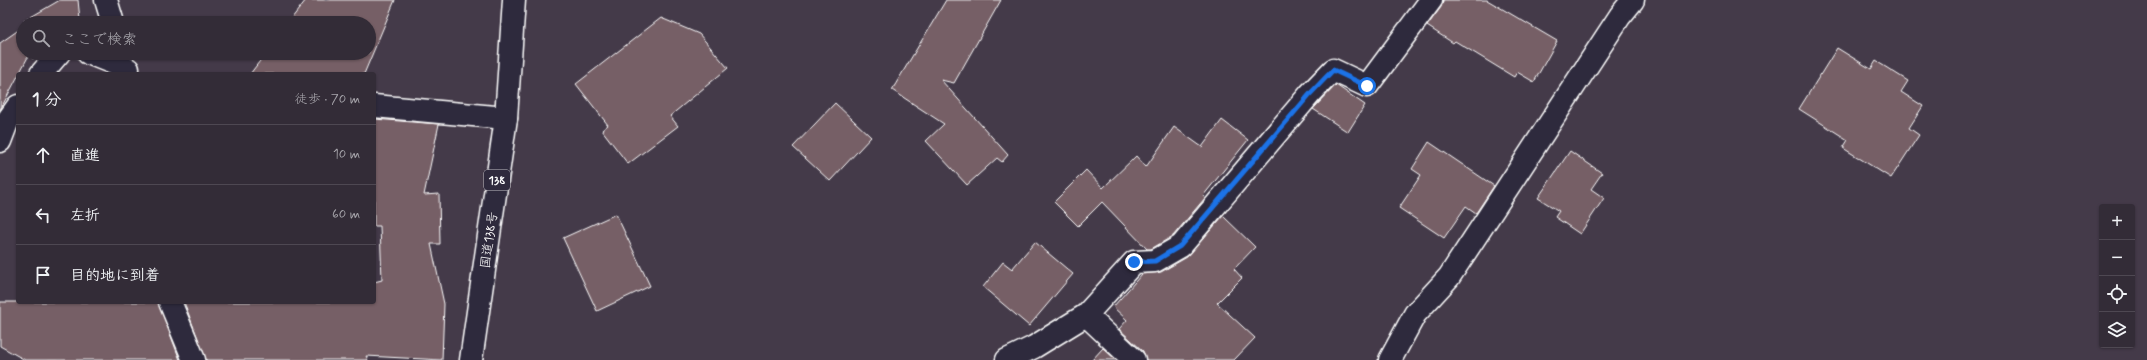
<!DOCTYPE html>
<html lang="ja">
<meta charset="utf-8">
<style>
:root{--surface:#332c37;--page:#3e3842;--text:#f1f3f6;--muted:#a9a7ad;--line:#4e4852}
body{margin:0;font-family:Mynerve,"Klee One",sans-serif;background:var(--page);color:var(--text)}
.controls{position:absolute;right:12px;bottom:12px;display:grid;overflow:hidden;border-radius:4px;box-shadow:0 1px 3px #0004}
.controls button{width:36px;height:36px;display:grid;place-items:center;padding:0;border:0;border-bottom:1px solid var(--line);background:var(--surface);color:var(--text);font:20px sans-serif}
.stop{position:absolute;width:12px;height:12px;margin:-9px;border:3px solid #1a73e8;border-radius:50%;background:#fff}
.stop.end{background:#1a73e8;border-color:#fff;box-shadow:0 1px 4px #0008}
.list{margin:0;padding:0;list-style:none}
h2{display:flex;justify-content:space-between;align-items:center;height:52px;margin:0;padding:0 16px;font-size:17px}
h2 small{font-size:13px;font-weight:400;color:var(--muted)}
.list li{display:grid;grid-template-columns:26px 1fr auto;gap:12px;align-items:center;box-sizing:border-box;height:60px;padding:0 16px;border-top:1px solid var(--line)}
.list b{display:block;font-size:15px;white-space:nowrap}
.list em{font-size:13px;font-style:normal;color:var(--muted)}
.icon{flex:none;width:22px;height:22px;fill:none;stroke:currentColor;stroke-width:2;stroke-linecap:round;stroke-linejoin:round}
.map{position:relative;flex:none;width:2147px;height:360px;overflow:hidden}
.search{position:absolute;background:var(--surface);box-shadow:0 1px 3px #0004;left:16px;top:16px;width:360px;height:44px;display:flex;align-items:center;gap:10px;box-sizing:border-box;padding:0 14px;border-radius:22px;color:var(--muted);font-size:15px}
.panel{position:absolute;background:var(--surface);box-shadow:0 1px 3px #0004;left:16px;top:72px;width:360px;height:232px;border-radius:4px}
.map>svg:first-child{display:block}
</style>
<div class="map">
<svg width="2147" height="360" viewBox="0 0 2147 360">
<rect width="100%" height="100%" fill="#443a49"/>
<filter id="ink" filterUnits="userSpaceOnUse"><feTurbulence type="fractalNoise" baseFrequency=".025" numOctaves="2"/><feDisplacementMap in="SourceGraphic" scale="8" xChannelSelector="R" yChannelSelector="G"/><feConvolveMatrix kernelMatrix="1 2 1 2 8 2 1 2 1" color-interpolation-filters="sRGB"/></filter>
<g filter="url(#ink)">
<g fill="#765e66" stroke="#fff">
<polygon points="60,0 78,0 80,20 76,23 26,23 24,21"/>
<polygon points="306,0 395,0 364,74 250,74 266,53 369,53 369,23 288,23"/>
<polygon points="946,0 1001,0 954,83 941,80 1008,155 1002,162 997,158 967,185 926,141 944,124 892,90"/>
<polygon points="1443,0 1487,0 1557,41 1534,82 1517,72 1514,77 1455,41 1453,43 1427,26 1441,7"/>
<polygon points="661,18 699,34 728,68 670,116 678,126 628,164 602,130 608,125 576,84"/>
<polygon points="23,27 23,53 40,53 33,59 29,55 0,110 0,43"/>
<polygon points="1837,48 1871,69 1876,61 1908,81 1901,92 1923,106 1909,128 1919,135 1891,178 1843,148 1848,140 1799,109"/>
<polygon points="1336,85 1365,105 1348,132 1313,109"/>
<polygon points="835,103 871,137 830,181 793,147"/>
<polygon points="374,119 439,124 424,195 439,194 440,244 431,244 444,304 442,360 366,356 368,360 206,360 184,302 374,302 374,282 382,280 380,226 374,226"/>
<polygon points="1222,120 1248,140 1203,196 1205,198 1173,236 1151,249 1147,249 1102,202 1078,226 1054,202 1086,170 1103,188 1136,156 1146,167 1174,127 1202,147"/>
<polygon points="1429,142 1494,186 1476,213 1466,206 1444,238 1399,208 1421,175 1412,169"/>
<polygon points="1570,151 1602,173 1591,189 1604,198 1580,234 1555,217 1559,211 1538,198"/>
<polygon points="616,214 650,286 597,311 563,238"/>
<polygon points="1223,216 1255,247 1234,269 1242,278 1217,303 1255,338 1234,360 1146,360 1143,351 1119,329 1127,320 1113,307 1142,274 1161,272 1187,257"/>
<polygon points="1035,242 1073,274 1029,326 983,287 1003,262 1012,269"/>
<polygon points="0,302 158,302 180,360 25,360 0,346"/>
<polygon points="1103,348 1116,360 1092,360"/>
</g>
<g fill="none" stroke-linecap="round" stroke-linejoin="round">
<g stroke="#fff" stroke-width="25">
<g id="minor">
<polyline points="106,0 113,23"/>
<polyline points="88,53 128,69"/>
<polyline points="41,74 59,53"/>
<polyline points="374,106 506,118"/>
<polyline points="0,141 8,120 18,106"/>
<polyline points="170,302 194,360"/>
<polyline points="1086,315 1134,360"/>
<polyline points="1007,360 1034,347 1086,315 1134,262 1155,261 1181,246 1310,94 1333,70 1367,86 1431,0"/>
<polyline points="1390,360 1415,314 1449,277 1620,16 1633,0"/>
</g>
</g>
<g stroke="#fff" stroke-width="25">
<polyline id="highway" points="471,360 506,118 514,0"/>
</g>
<use href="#minor" stroke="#2f2a3d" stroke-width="22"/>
<use href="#highway" stroke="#2f2a3d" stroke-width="22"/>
</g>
</g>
<g fill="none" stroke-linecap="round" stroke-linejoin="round" filter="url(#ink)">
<polyline stroke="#1a73e8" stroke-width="5" points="1134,262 1155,261 1180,246 1310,94 1333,70 1367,86"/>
</g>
<g text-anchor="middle" stroke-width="3" stroke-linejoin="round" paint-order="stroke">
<rect fill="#2f2a3d" stroke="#c1bfc5" stroke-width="1" x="484" y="170" width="26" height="20" rx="3"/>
<g font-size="12" font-weight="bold" fill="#fff">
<text x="497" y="184">138</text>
</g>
<g font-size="13" fill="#fff" stroke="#2f2a3d">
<text transform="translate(488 240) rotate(-82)" y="5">国道138号</text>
</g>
</g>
</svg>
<div class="controls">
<button>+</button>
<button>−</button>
<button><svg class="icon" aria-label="locate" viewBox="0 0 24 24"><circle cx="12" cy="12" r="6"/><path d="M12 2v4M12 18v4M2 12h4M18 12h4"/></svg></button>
<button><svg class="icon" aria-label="layers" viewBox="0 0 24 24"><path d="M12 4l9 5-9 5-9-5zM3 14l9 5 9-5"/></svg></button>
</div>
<div class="stop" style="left:1367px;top:86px"></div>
<div class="stop end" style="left:1134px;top:262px"></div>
<div class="search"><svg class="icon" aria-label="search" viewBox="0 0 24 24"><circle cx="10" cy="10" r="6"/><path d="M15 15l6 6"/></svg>ここで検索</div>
<section class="panel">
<h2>1 分<small>徒歩 · 70 m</small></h2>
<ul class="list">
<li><svg class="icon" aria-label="ahead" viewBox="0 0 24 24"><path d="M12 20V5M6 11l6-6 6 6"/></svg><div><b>直進</b></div><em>10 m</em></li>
<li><svg class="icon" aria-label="left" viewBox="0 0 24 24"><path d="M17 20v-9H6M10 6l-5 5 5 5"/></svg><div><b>左折</b></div><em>60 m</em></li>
<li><svg class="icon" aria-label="arrive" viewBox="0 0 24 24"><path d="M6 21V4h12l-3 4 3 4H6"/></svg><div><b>目的地に到着</b></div></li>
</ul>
</section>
</div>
